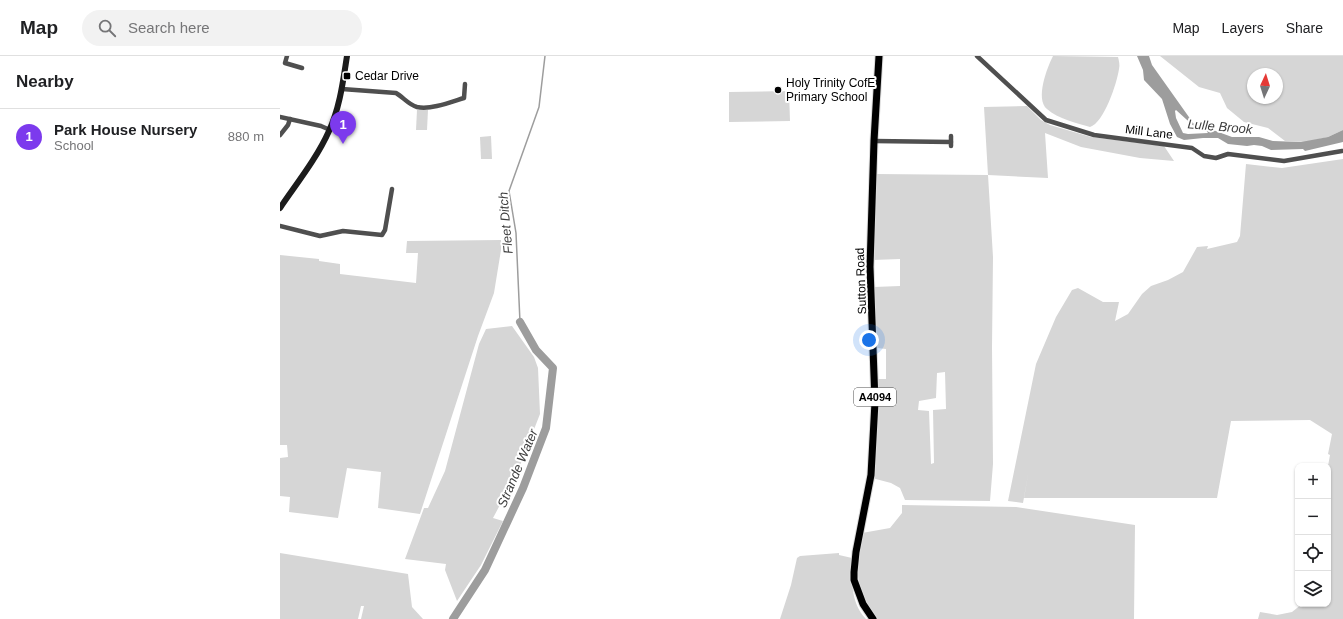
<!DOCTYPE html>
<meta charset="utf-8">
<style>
:root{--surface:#fff;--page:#f2f2f2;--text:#202124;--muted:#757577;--line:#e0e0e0;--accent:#7c3aed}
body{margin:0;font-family:Helvetica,sans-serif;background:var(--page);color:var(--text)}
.controls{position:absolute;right:12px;bottom:12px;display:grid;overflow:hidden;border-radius:8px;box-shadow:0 1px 3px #0004}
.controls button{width:36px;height:36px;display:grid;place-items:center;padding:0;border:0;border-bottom:1px solid var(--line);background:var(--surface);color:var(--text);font:20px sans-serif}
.compass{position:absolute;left:967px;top:12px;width:36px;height:36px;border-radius:50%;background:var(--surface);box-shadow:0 1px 3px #0004;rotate:4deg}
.you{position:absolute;left:589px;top:284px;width:14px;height:14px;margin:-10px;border:3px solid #fff;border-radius:50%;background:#1a73e8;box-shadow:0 0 0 6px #1a73e833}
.badge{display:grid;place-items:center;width:26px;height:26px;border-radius:50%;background:var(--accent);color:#fff;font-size:13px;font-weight:700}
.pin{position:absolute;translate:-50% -33px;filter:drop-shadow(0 1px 2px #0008)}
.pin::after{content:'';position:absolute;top:21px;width:14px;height:12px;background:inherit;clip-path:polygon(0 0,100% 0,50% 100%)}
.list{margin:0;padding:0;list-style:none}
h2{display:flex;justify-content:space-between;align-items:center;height:52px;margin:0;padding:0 16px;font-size:17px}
h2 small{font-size:13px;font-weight:400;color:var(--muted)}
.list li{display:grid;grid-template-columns:26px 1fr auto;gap:12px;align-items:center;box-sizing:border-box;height:56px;padding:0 16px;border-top:1px solid var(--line)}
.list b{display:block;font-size:15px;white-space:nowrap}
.list p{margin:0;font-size:13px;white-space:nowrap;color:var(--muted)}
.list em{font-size:13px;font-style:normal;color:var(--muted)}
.icon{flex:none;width:22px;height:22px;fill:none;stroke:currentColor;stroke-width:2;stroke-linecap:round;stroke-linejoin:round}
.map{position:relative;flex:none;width:1063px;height:563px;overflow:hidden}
header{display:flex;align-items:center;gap:24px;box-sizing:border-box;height:56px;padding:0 20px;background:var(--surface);border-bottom:1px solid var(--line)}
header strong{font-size:19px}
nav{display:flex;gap:22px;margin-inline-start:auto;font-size:14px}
.search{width:280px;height:36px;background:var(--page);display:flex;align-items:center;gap:10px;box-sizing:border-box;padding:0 14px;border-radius:22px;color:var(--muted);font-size:15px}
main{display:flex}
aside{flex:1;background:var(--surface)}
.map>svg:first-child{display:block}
</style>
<header>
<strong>Map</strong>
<div class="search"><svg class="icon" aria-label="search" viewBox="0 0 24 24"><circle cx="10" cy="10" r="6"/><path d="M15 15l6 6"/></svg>Search here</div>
<nav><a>Map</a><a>Layers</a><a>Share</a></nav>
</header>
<main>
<aside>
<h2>Nearby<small></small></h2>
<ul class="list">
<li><span class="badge">1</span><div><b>Park House Nursery</b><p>School</p></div><em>880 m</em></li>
</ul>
</aside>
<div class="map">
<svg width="1063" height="563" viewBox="0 0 1063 563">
<rect width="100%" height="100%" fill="#fff"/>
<g fill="#d6d6d6" fill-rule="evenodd">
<path d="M773,0L838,1C839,5 840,9 839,13C837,27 824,67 810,71C797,67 778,63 767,53C755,43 767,12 773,0Z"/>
<path d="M880,0H1063V74L1048,81L1026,86L1005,85L988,72L964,66L947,52L940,37L919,31ZM973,18H997V42H973Z"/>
<polygon points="509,35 510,65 449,66 449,36"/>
<path d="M747,50L761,64L770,69L811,81L884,90L894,105L860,102L801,91L765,77L768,122L708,119L713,201L712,291L713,408L710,445L625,444L620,432L611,427L592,422L598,323H606V293L597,292L594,231L620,230V203L593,204L595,118L708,119L704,51ZM665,316L666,353L653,354L654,407L651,408L649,355L638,354L639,345L656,342L657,317Z"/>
<polygon points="137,54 148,54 147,74 136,74"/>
<polygon points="211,80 212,103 201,103 200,81"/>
<polygon points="1063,103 1063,563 978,563 980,556 997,559 1012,556 1022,548 1048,548 1048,410 1050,399 1048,398 1052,378 1030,364 951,365 937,442 744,442 749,413 743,447 728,445 756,308 776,261 792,234 798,232 823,246 839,246 835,265 848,258 862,238 871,230 888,224 903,216 917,191 928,190 927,193 957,186 960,180 966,108 1002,112"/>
<polygon points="221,184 221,194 214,237 198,280 140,458 98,452 101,416 67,412 58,462 9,456 10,441 0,440 0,402 8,401 7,389 0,389 0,199 39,203 39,205 60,208 60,218 136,227 138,197 126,197 127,185"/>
<polygon points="232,270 254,301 258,312 260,358 237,417 213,462 223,465 201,509 177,545 165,514 166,508 125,503 144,452 148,452 165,415 199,288 206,273"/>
<path d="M622,449L736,451L855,469L854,563H597C574,534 575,511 582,477L610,472L622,457Z"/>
<polygon points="0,497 128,518 132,551 143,563 81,563 84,550 81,550 78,563 0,563"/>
<path d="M559,497V499L572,502C572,524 570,546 586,563H500L511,529L517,502L520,500Z"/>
</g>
<path fill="#9d9d9d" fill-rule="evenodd" d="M857,0H869L872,9L916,71H925L952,81H979L993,85L1021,86L1048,81L1063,74V86L1025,95L1023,93L991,94L982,90L974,89L967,90L948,88L938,82H923L904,84L897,81L890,68L882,43L864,24L863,14ZM896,54L917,73H925L928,77L908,78L903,77L896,62L895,55Z"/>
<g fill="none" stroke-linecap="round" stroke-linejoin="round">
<polyline stroke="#9d9d9d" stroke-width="1.5" points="240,266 236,177 229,135 259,51 265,0"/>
<polyline stroke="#9d9d9d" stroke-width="8" points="173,563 205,514 243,432 266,372 273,312 256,294 240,266"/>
<g stroke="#dbdbdb" stroke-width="9">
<polyline id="primary" points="593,563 583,548 574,524 574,516 576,496 591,419 595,346 590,211 594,85 599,0"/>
</g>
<g stroke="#4f4f4f" stroke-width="4.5">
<polyline points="7,0 5,7 22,12"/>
<polyline points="697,0 766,64 814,79 912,92 924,100 936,102 948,98 1004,105 1062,95"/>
<path d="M62,33L116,37C123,41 129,49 137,51C151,54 171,46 184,42L185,28"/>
<polyline points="0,61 41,70 50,74"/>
<polyline points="0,79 8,69 10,63"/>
<polyline points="671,80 671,90"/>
<polyline points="594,85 671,86"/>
<polyline points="0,170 40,180 63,175 102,179 105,174 112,133"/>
</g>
<path stroke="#1c1c1c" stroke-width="6" d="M0,152C17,127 37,102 49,75C60,51 63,25 67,0"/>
<use href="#primary" stroke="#000" stroke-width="7"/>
</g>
<g fill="#000" stroke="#fff" stroke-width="1.5">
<rect x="63" y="16" width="8" height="8" rx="2"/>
<circle cx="498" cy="34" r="4"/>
</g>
<g text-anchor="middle" stroke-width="4" stroke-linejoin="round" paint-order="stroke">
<rect fill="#fff" stroke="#4c4c4c" stroke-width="1" x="574" y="332" width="42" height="18" rx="3"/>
<g font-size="11" font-weight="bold" fill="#000">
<text x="595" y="345">A4094</text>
</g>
<g font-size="12" fill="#000" stroke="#fff" text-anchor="start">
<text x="75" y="24">Cedar Drive</text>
<text x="506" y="31">Holy Trinity CofE<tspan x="506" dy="14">Primary School</tspan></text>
</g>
<g font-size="12" fill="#000" stroke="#fff">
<text transform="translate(869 76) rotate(7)" y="4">Mill Lane</text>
<text transform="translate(581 225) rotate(-92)" y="4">Sutton Road</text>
</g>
<g font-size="13" font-style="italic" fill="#3e3e3e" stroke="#fff">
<text transform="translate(940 70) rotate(5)" y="5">Lulle Brook</text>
<text transform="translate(225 167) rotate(-95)" y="5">Fleet Ditch</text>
<text transform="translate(237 412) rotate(-67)" y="5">Strande Water</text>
</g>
</g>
</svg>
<div class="controls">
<button>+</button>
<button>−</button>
<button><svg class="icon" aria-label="locate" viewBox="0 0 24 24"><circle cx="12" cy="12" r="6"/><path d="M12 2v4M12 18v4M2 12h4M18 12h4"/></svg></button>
<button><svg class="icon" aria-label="layers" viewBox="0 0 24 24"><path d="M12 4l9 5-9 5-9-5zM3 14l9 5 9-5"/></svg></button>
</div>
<svg class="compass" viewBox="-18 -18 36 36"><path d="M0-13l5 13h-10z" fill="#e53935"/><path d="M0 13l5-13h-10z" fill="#757577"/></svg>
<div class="you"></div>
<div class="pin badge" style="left:63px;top:88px">1</div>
</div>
</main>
